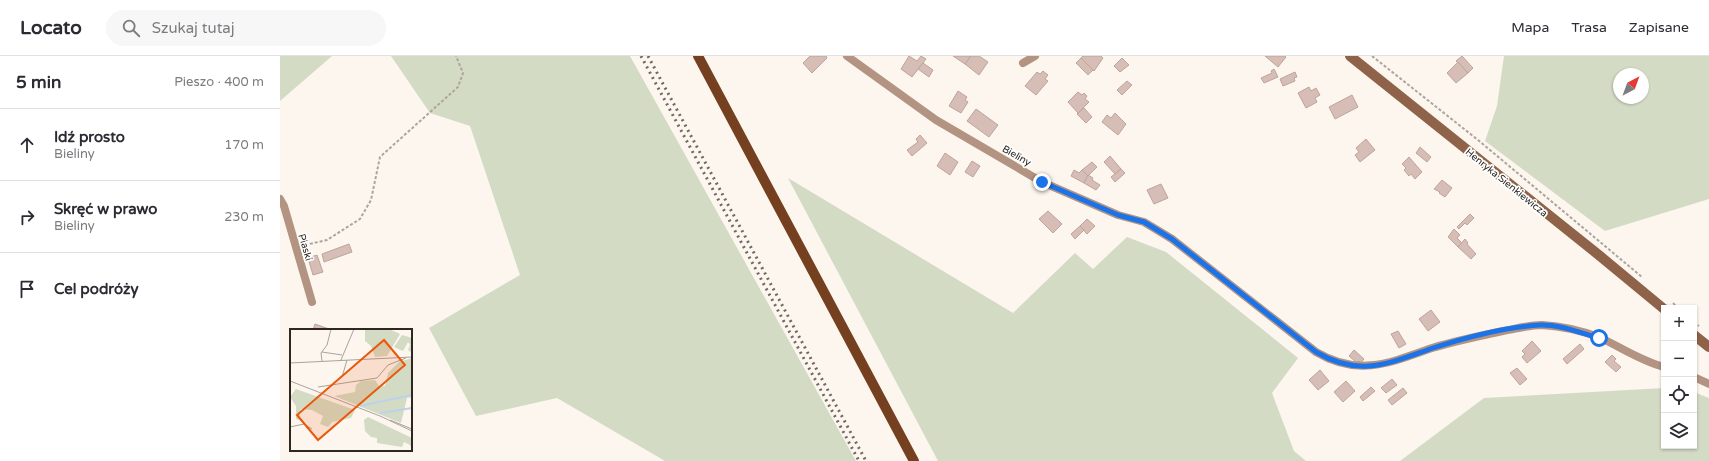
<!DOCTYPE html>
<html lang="pl">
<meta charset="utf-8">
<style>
:root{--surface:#fff;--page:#f7f7f7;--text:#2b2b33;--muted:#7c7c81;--line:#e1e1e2}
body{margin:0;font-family:"Varela Round",sans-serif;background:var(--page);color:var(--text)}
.controls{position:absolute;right:12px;bottom:12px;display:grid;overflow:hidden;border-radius:0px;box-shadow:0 1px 3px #0004}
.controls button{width:36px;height:36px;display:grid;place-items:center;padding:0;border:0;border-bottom:1px solid var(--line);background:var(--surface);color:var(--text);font:20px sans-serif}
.compass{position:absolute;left:1333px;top:12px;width:36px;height:36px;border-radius:50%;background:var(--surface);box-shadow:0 1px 3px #0004;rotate:41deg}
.stop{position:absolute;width:12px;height:12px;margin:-9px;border:3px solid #1a73e8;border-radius:50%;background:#fff}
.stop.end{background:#1a73e8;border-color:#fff;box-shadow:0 1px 4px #0008}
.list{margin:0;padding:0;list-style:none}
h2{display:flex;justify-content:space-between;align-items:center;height:52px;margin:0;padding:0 16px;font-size:17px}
h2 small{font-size:13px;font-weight:400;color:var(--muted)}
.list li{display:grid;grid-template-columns:26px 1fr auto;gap:12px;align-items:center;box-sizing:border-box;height:72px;padding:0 16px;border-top:1px solid var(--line)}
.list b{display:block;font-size:15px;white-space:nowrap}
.list p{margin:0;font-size:13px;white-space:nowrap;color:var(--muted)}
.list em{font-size:13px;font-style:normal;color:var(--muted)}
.icon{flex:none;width:22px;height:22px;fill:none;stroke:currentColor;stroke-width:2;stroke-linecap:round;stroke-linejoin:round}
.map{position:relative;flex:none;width:1429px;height:405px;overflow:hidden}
header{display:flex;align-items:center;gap:24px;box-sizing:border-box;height:56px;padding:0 20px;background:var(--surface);border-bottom:1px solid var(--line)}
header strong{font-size:19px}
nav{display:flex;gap:22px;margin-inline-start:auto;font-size:14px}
.search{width:280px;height:36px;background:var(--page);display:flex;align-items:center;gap:10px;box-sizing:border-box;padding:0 14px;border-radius:22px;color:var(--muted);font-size:15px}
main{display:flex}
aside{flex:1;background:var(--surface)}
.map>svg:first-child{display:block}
</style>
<header>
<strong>Locato</strong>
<div class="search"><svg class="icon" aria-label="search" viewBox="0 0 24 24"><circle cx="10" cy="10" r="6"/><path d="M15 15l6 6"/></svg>Szukaj tutaj</div>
<nav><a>Mapa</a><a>Trasa</a><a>Zapisane</a></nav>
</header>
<main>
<aside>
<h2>5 min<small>Pieszo · 400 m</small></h2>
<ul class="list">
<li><svg class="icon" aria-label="ahead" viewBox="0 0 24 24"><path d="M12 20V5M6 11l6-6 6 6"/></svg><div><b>Idź prosto</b><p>Bieliny</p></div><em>170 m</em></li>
<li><svg class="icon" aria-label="right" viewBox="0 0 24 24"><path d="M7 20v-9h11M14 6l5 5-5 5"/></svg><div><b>Skręć w prawo</b><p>Bieliny</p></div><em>230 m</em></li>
<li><svg class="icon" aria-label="arrive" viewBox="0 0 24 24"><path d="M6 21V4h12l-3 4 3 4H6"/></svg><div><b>Cel podróży</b></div></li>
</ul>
</aside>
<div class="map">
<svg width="1429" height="405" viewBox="0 0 1429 405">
<rect width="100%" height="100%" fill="#fdf6ef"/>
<g fill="#d3dbc5" fill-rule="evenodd">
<polygon points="0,0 52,0 0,45"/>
<polygon points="111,0 350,0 576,405 385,405 277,342 196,360 149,272 240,219 190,70 150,57"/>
<path d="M1224,0H1429V143L1325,175L1205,85L1217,50ZM1339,18H1363V42H1339Z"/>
<polygon points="508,122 733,257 795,197 813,213 847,181 886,196 1018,302 992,337 1014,395 1026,405 658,405"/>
<polygon points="1384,332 1384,390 1414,390 1414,336 1429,342 1429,405 1120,405 1204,342"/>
</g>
<g fill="#d6bdb5" stroke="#bda49c">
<polygon points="530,0 546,0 547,2 532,17 523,7"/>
<polygon points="629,0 637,5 641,0 646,3 632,21 621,13"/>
<polygon points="673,0 691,0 685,8"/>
<polygon points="691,0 699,0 708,6 699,19 685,8"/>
<polygon points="803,0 821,0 823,2 814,15 801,2"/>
<polygon points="985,0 1005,0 1006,1 998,11"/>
<polygon points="1182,0 1193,12 1188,17 1176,5"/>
<polygon points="801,2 813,14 808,19 796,7"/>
<polygon points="842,2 849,9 840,16 834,10"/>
<polygon points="1178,6 1188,17 1176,27 1167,17"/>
<polygon points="643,7 653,14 649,21 638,13"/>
<polygon points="994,13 998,21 984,27 981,22 992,17 991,15"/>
<polygon points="763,15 768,19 765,23 768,25 756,39 745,30 757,16 760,18"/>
<polygon points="1015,16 1017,21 1014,22 1015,25 1003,30 1000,23"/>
<polygon points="847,25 852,29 842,39 837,34"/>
<polygon points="1029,31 1031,35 1036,32 1040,39 1035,42 1037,46 1026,52 1018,37"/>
<polygon points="678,35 687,41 685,44 688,46 681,57 669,50"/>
<polygon points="798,36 802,39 804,37 807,40 805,43 809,46 798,57 788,46"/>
<polygon points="1072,39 1078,51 1055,63 1049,51"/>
<polygon points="804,52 812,61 806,67 797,58"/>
<polygon points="696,53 718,69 709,81 687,65"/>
<polygon points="835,57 846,68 838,79 822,66 827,59 831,62"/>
<polygon points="640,79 647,87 632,100 627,94 638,86 636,83"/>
<polygon points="1086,83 1095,94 1080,106 1075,99 1079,96 1076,92"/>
<polygon points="1140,91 1151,101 1147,106 1136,97"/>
<polygon points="665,97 678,106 670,119 657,110"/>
<polygon points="830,100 841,113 835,118 824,106"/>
<polygon points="1129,101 1142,116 1135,123 1131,118 1129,120 1124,114 1126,112 1122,108"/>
<polygon points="692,105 700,110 693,121 685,116"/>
<polygon points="812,106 817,111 808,120 802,114"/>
<polygon points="841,113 845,117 835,126 831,121"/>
<polygon points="794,114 799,117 802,114 808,120 804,127 791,120"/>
<polygon points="808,119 813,122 812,124 820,129 816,134 804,127"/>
<polygon points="1162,124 1172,132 1165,141 1159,137 1160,136 1154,133"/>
<polygon points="881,128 888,142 874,148 867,134"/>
<polygon points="768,155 782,168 773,177 759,163"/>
<polygon points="1190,158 1194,162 1187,169 1185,167 1179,173 1177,171"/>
<polygon points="807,163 815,170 807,178 800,170"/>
<polygon points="800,170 804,174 795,183 791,178"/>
<polygon points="1174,173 1180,179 1177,182 1182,187 1178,191 1168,181"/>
<polygon points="1185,183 1188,187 1187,188 1196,198 1191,203 1178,191"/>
<polygon points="69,188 72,196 44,206 42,198"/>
<polygon points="37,199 43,216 33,219 28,202"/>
<polygon points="1151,254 1160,266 1148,275 1139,263"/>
<polygon points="35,268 52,274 33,274"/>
<polygon points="1118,275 1126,288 1119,292 1111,278"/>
<polygon points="1252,285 1261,295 1247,307 1242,301 1245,298 1242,295"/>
<polygon points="1300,288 1304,293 1287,308 1283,303"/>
<polygon points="1074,294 1084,303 1081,307 1079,305 1077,307 1069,300"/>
<polygon points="1332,299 1336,303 1334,305 1341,311 1336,316 1325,306"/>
<polygon points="1237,312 1247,323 1240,329 1230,317"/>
<polygon points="1040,314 1049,325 1038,334 1029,324"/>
<polygon points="1112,323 1117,329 1106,337 1101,332"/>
<polygon points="1066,325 1075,335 1063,346 1054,336"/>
<polygon points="1091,331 1095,335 1083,345 1080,341"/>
<polygon points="1123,332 1127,337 1112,349 1108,344"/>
</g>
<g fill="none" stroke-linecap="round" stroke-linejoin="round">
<g stroke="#aca59e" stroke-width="2" stroke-dasharray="3 2" stroke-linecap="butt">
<polyline points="1092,0 1198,84 1362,221"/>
<polyline points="25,189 47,184 80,163 91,144 100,101 178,31 183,17 176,0"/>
<polyline points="1393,247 1398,252"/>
<polyline points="1414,266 1419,270"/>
</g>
<g stroke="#b39381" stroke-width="8">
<path d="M567,0L656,64L762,126L838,159L864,166L892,183L1036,296C1078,321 1110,307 1152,292C1175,285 1199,280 1223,275C1235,273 1249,269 1262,269C1280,270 1303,275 1321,282C1342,292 1361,305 1384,311"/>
<polyline points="743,7 755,0"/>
<polyline points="0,143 4,150 32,246"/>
<polyline points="1414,321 1429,328"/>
</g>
<g stroke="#8f6349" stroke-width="10">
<polyline points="1070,0 1320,200 1384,253"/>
<polyline points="1414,279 1429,291"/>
</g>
<polyline stroke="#75401f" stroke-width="10" points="418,0 634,405"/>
<g stroke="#706a63" stroke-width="3" stroke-dasharray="2 4" stroke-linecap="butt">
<polyline points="361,0 579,405"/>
<polyline points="368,0 586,405"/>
</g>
</g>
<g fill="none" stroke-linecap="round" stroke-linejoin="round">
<path stroke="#1a73e8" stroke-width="5" d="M762,126L838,159L864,166L892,183L1036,296C1080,322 1109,307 1153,292C1184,282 1226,271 1260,269C1279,268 1300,277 1319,282"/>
</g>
<g text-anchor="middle" stroke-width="3.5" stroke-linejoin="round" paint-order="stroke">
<g font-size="10" fill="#2d2720" stroke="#fff">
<text transform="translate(737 99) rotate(30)" y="4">Bieliny</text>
<text transform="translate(1227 126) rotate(39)" y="4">Henryka Sienkiewicza</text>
<text transform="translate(26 191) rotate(74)" y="4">Piaski</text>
</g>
</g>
<g transform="translate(10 273)">
<rect width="122" height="122" fill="#fdf6ef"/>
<path d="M75,0H99L110,5L97,27L85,28L81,17L75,12ZM112,6L122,9V24L118,21L120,16L118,13L113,22L104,18ZM122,29V68L117,69L111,94L44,67L65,63L66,56L71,52L85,51L89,57H95L98,44L109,33ZM6,60L65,81L61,89L42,93L38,98L30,95L33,87L22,81L11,80L9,91L6,90V77L0,68ZM78,88L122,109V122L120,116L114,113L112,118L87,114V109L81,108L75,102L74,91Z" fill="#d3dbc5"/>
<path fill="none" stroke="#bdd1eb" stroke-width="2" d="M70,77L122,66M90,84L122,79"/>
<path fill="none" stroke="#aaa39c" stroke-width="1" d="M32,23L52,26M51,31L64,0M32,32L31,24L37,16L41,0M0,34L122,28M52,48L57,31M0,52L90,87L122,102M28,58L87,49L98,36L116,29M100,91L122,100M0,98L14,95L22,100"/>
<path fill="#e8590c" fill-opacity="0.15" stroke="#e8590c" stroke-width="2" d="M94,11L115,36L28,111L7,86Z"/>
<rect width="122" height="122" fill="none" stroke="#2d2720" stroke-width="2"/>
</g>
</svg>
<div class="controls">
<button>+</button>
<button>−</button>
<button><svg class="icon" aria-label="locate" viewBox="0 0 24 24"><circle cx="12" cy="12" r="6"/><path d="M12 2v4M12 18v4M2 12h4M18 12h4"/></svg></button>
<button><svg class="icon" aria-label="layers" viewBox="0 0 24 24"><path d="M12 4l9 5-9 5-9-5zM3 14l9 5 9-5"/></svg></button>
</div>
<svg class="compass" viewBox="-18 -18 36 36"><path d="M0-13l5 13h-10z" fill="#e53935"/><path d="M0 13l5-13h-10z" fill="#7c7c81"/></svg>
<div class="stop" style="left:1319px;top:282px"></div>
<div class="stop end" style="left:762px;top:126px"></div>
</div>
</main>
